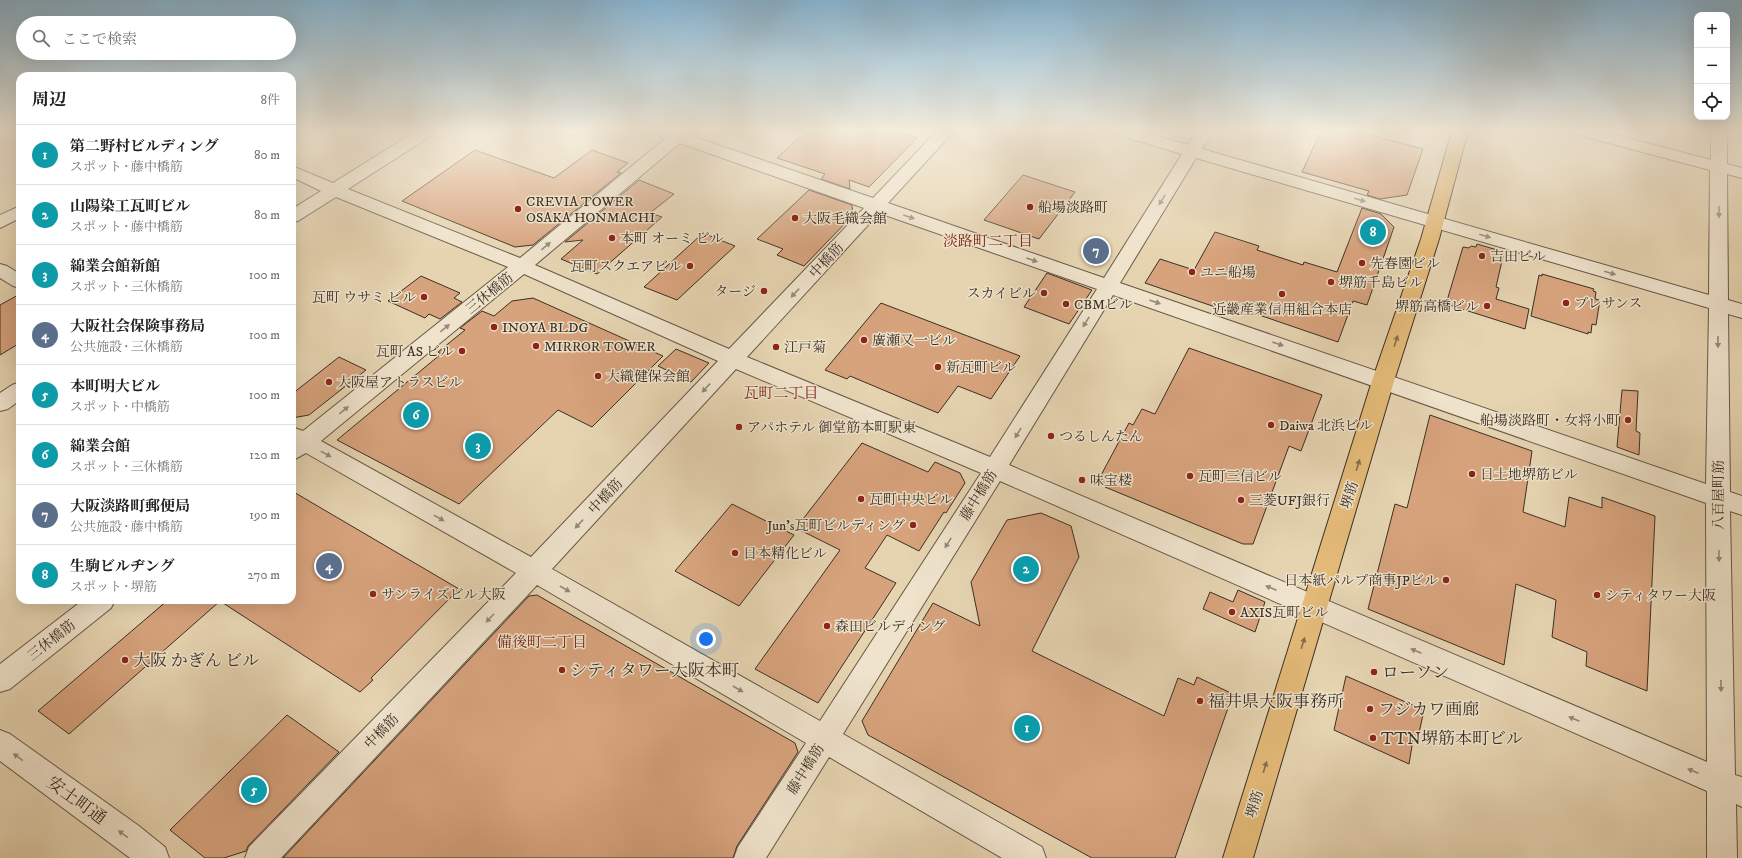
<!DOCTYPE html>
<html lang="ja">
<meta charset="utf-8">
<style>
:root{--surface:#fff;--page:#f6f6f6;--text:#202124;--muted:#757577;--line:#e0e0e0;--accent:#0b8043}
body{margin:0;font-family:"IM FELL DW Pica","Noto Serif JP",serif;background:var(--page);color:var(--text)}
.controls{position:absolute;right:12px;top:12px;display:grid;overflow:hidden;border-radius:8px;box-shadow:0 4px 16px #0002}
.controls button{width:36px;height:36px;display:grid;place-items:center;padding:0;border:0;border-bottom:1px solid var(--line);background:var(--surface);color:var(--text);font:20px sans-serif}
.you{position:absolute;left:706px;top:639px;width:14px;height:14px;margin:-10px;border:3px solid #fff;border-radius:50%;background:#1a73e8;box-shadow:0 0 0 6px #1a73e833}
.badge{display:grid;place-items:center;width:26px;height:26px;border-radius:50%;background:var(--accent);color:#fff;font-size:13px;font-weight:700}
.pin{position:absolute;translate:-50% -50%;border:2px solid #fff;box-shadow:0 1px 4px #0006}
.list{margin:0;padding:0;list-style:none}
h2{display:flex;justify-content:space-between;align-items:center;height:52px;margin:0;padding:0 16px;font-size:17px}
h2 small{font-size:13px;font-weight:400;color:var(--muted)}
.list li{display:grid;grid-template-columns:26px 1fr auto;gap:12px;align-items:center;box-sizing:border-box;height:60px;padding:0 16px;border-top:1px solid var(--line)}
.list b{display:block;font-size:15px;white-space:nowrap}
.list p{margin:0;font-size:13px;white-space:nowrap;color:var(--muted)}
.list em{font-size:13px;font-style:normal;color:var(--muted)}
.icon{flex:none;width:22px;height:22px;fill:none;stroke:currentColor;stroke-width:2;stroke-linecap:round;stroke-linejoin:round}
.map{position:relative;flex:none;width:1742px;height:858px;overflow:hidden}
.search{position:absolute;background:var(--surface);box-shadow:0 4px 16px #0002;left:16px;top:16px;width:280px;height:44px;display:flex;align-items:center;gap:10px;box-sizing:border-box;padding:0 14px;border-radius:22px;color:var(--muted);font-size:15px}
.panel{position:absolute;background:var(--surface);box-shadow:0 4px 16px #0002;left:16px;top:72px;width:280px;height:532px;border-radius:12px}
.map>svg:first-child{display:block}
</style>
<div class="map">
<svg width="1742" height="858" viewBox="0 0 1742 858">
<rect width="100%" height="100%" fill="#e6d4b1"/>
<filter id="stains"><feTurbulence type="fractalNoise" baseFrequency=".005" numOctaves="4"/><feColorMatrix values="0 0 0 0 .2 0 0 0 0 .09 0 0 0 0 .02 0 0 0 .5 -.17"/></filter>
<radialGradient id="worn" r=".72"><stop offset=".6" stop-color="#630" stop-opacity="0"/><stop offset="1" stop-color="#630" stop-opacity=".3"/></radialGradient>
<g fill="#d7a37d" stroke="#3b2f25">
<polygon points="810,131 897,131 917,138 869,187 849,180 850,189 821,179 825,174 777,158 800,137 803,138"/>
<polygon points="1321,131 1356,131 1423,149 1407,195 1380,199 1367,195 1369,191 1302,172"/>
<polygon points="475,150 554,178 592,150 628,163 617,172 621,173 533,245 515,247 402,201"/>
<polygon points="1023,175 1075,192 1039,239 984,220"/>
<polygon points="639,180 674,194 650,213 662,217 597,274 561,259 583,240 565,242"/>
<polygon points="809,190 852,205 853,215 804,266 777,255 783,249 757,239"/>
<polygon points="1362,208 1381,214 1394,227 1367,305 1353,301 1338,342 1230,305 1227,311 1145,283 1160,259 1194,270 1215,232 1259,246 1257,250 1303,265 1304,262 1337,272"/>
<polygon points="703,233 735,246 677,300 644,287"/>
<polygon points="1477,244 1504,252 1496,287 1499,288 1496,299 1529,309 1525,329 1446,304 1463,247 1469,248 1471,246 1476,247"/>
<polygon points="1047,273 1092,290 1069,324 1024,307"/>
<polygon points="1542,274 1594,289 1593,291 1596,292 1595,299 1599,300 1599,306 1596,325 1592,324 1591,333 1588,332 1588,334 1531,316 1539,275 1542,276"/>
<polygon points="421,276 460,293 454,298 462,302 440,319 429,314 425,318 388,301"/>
<polygon points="20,294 20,343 0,355 0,305"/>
<polygon points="533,298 663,356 592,427 558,410 459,504 337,440 441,354 438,352 465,330 460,328 482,311 494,316 512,301"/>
<polygon points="881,303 902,311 1020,356 991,399 958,386 938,413 850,376 847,379 825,370"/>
<polygon points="1189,348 1322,395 1301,451 1289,446 1253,544 1243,544 1105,487 1100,477 1129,423 1133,425 1142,409 1155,414"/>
<polygon points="676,349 709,363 691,382 658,366"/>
<polygon points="339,357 366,370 309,415 292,418 292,394"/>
<polygon points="1622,390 1638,391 1636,431 1640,433 1639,455 1617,447"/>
<polygon points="1430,415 1532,451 1523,512 1565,527 1569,497 1602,508 1602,497 1655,516 1647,691 1586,666 1587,652 1552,637 1556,600 1516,584 1504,665 1368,609 1395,504 1407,508"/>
<polygon points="862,443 928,472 935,462 960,473 965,483 946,513 944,512 919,551 887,535 865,568 896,583 818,703 755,669 840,550 796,528"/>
<polygon points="292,491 459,589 371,678 373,680 360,692 220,601 69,734 38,711 168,600 292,600"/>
<polygon points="732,504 794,535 739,606 675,571"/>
<polygon points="1041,513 1071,526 1079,557 1032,651 1164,716 1178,678 1194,685 1197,677 1233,694 1175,858 1092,858 868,735 862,721 933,603 980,626 971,582 1007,520"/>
<polygon points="1238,590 1265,602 1255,632 1203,609 1210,592 1233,602"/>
<polygon points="537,595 795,743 798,752 737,846 733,858 283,858 529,596"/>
<polygon points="1346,676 1424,710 1417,742 1413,740 1409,764 1334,730"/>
<polygon points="287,715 339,752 248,846 246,851 224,858 205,858 170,830"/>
</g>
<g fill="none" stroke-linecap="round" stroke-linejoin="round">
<g stroke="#665848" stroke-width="2">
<g id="minor">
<path d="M416,131H436L434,134L348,189L520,258L666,138L655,134L653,131H692L689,135L873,198L937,131H954L888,203L1104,278L1182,154L1115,134L1113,131H1140L1188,145L1197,131H1213L1202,149L1709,295L1710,170L1575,134L1573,131H1601L1711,160V131H1727V164L1742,168V178L1727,174L1728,300L1742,304V318L1728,314L1730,492L1742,496V515L1730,511L1735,775L1742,777V807L1736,804L1737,858H1707V791L1000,481L843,734L1042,847L1046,858H1002L829,757L766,858H734L738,847L806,743L537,585L281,858H245L249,847L516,573L306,453L295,459L292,458V427L303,431L508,267L336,197L298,221L292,222V209L321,191L292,177V166L333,183ZM680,143L864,208L729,349L535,265ZM1196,158L1709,308L1706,484L1120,283ZM879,213L1097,289L990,457L747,357ZM524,274L718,361L531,557L321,441ZM1113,295L1706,503L1707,762L1009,465ZM736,369L981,473L820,721L552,569Z"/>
<polygon points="20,206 20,218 0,228 0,215"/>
<polygon points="0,264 7,266 20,274 20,288 13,286 0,278"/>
<polygon points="20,382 20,400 8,409 0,411 0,393 12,385"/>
<polygon points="83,600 115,600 111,608 10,689 0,692 0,664"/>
<polygon points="0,730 10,734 139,826 165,847 169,858 130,858 0,761"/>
</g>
</g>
<g stroke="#3b2f25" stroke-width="2">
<polygon id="major" points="1452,131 1468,131 1439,239 1394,381 1253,858 1223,858 1372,381 1421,239"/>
</g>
<use href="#minor" fill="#efe3cc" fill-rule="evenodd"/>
<use href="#major" fill="#e3ba78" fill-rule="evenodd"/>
</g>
<defs><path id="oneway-solid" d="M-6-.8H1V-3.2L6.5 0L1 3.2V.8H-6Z"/></defs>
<g fill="#958978">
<use href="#oneway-solid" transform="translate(1162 200) rotate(122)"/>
<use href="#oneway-solid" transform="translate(1360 200) rotate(16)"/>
<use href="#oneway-solid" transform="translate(1719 212) rotate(90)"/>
<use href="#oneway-solid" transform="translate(909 217) rotate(19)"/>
<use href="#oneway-solid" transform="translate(1485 236) rotate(16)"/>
<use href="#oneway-solid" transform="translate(546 246) rotate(-40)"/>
<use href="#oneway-solid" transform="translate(1032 260) rotate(19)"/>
<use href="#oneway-solid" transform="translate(1610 273) rotate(16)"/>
<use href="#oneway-solid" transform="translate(795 293) rotate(133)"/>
<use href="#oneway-solid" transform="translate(1155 302) rotate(19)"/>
<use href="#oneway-solid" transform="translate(1086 322) rotate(122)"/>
<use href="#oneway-solid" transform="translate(445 328) rotate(-39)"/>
<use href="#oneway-solid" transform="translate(1718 342) rotate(90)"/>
<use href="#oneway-solid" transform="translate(1278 344) rotate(19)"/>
<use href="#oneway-solid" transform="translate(706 388) rotate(133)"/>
<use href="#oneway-solid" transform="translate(344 410) rotate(-39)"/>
<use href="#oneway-solid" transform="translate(1018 433) rotate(122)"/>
<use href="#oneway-solid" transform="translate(326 454) rotate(29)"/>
<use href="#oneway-solid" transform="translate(439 518) rotate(29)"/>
<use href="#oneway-solid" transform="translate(579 524) rotate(133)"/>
<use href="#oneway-solid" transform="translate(948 543) rotate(122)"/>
<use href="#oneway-solid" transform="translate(1719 556) rotate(89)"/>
<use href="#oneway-solid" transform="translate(1271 588) rotate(-157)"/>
<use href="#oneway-solid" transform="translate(565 589) rotate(30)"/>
<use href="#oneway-solid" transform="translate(490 618) rotate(134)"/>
<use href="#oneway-solid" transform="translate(1416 651) rotate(-157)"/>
<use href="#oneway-solid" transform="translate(1721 686) rotate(89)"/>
<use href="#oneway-solid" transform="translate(738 689) rotate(30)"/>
<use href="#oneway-solid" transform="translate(1574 719) rotate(-157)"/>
<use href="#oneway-solid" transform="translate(18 757) rotate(-144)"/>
<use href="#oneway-solid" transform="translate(1693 771) rotate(-157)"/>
<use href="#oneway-solid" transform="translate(123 834) rotate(-144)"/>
</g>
<g fill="#876e4a">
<use href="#oneway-solid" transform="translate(1396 341) rotate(-72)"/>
<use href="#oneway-solid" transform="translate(1358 465) rotate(-73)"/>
<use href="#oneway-solid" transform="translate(1303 643) rotate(-73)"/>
<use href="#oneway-solid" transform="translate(1265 767) rotate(-73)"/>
</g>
<linearGradient id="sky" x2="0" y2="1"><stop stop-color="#87b5d2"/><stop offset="0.52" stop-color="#f4ecdc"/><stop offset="1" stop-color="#f4ecdc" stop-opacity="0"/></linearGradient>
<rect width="1742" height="251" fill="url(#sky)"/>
<g fill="#8f2418" stroke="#efe3cc" stroke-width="1.5">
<circle cx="1030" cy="207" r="4"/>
<circle cx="518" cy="209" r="4"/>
<circle cx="795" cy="218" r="4"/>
<circle cx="612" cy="238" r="4"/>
<circle cx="1482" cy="256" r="4"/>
<circle cx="1362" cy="263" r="4"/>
<circle cx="690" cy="266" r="4"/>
<circle cx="1192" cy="272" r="4"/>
<circle cx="1331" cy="282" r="4"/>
<circle cx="764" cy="291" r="4"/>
<circle cx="1044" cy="293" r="4"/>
<circle cx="1282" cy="294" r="4"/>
<circle cx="424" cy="297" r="4"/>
<circle cx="1566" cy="303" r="4"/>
<circle cx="1066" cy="304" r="4"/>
<circle cx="1487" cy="306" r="4"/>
<circle cx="494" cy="327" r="4"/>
<circle cx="864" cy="340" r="4"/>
<circle cx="536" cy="346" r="4"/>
<circle cx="776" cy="347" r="4"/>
<circle cx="462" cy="351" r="4"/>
<circle cx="938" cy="367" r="4"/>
<circle cx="598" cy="376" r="4"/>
<circle cx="329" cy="382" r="4"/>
<circle cx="1628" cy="420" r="4"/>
<circle cx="1271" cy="425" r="4"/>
<circle cx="739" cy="427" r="4"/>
<circle cx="1051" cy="436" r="4"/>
<circle cx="1472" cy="474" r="4"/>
<circle cx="1190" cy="476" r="4"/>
<circle cx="1082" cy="480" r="4"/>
<circle cx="861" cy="499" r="4"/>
<circle cx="1241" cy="500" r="4"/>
<circle cx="913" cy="525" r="4"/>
<circle cx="735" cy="553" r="4"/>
<circle cx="1446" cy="580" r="4"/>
<circle cx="373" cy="594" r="4"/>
<circle cx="1597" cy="595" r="4"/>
<circle cx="1232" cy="612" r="4"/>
<circle cx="827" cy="626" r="4"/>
<circle cx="125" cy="660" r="4"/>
<circle cx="562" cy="670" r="4"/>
<circle cx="1374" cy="672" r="4"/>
<circle cx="1200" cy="701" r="4"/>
<circle cx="1370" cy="709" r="4"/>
<circle cx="1373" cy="738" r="4"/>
</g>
<g text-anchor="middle" stroke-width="3" stroke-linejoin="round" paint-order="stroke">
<g font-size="14" fill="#3b2f25" stroke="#efe3cc" text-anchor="start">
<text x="526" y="206">CREVIA TOWER<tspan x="526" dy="16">OSAKA HONMACHI</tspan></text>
<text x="1038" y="212">船場淡路町</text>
<text x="803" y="223">大阪毛織会館</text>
<text x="620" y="243">本町 オーミ ビル</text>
<text x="1490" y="261">吉田ビル</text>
<text x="1370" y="268">先春園ビル</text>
<text x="682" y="271" text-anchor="end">瓦町スクエアビル</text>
<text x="1200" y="277">ユニ船場</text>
<text x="1339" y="287">堺筋千島ビル</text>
<text x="756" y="296" text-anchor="end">タージ</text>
<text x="1036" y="298" text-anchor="end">スカイビル</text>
<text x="416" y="302" text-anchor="end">瓦町 ウサミ ビル</text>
<text x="1574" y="308">プレサンス</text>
<text x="1074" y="309">CBMビル</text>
<text x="1479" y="311" text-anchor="end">堺筋高橋ビル</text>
<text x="1282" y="314" text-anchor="middle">近畿産業信用組合本店</text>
<text x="502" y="332">INOYA BLDG</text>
<text x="872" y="345">廣瀬又一ビル</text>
<text x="544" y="351">MIRROR TOWER</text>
<text x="784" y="352">江戸菊</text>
<text x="454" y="356" text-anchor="end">瓦町 AS ビル</text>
<text x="946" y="372">新瓦町ビル</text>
<text x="606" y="381">大織健保会館</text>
<text x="337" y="387">大阪屋アトラスビル</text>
<text x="1620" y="425" text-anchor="end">船場淡路町・女将小町</text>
<text x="1279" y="430">Daiwa 北浜ビル</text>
<text x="747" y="432">アパホテル 御堂筋本町駅東</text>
<text x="1059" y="441">つるしんたん</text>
<text x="1480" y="479">日土地堺筋ビル</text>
<text x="1198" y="481">瓦町三信ビル</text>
<text x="1090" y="485">味宝楼</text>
<text x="869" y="504">瓦町中央ビル</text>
<text x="1249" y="505">三菱UFJ銀行</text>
<text x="905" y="530" text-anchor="end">Jun’s瓦町ビルディング</text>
<text x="743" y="558">日本精化ビル</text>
<text x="1438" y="585" text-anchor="end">日本紙パルプ商事JPビル</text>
<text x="381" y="599">サンライズビル大阪</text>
<text x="1605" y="600">シティタワー大阪</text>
<text x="1240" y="617">AXIS瓦町ビル</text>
<text x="835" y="631">森田ビルディング</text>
</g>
<g font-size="14" fill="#3b2f25" stroke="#efe3cc">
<text transform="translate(826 260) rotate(-47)" y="5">中橋筋</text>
<text transform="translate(489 293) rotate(-39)" y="5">三休橋筋</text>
<text transform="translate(978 495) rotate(-58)" y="5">藤中橋筋</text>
<text transform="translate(1349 495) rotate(-73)" y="5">堺筋</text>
<text transform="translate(1718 495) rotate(-90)" y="5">八百屋町筋</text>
<text transform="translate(605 496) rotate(-47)" y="5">中橋筋</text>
<text transform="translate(51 640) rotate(-38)" y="5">三休橋筋</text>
<text transform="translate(381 731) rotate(-46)" y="5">中橋筋</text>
<text transform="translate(805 769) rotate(-58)" y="5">藤中橋筋</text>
<text transform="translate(1254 804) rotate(-73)" y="5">堺筋</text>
</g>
<g font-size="15" fill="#7a1f14" stroke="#efe3cc">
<text x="988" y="246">淡路町二丁目</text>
<text x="781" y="398">瓦町二丁目</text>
<text x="542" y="647">備後町二丁目</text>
</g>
<g font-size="17" fill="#3b2f25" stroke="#efe3cc" text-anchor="start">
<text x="133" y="666">大阪 かぎん ビル</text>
<text x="570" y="676">シティタワー大阪本町</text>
<text x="1382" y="678">ローソン</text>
<text x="1208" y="707">福井県大阪事務所</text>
<text x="1378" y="715">フジカワ画廊</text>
<text x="1381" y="744">TTN堺筋本町ビル</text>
</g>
<g font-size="17" fill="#3b2f25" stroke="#efe3cc">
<text transform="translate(77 800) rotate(36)" y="6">安土町通</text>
</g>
</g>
<rect width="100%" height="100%" filter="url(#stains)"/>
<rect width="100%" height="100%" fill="url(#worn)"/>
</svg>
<div class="controls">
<button>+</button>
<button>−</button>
<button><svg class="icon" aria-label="locate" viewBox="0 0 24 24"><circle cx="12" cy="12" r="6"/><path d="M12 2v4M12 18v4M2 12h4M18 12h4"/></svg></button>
</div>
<div class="you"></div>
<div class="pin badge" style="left:1027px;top:728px;background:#0f9aa8">1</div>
<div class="pin badge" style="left:1026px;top:569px;background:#0f9aa8">2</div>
<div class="pin badge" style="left:478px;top:446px;background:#0f9aa8">3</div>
<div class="pin badge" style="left:329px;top:566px;background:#5c6f8a">4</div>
<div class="pin badge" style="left:254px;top:790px;background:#0f9aa8">5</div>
<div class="pin badge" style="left:416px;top:415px;background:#0f9aa8">6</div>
<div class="pin badge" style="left:1096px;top:251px;background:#5c6f8a">7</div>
<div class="pin badge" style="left:1373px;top:232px;background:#0f9aa8">8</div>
<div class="search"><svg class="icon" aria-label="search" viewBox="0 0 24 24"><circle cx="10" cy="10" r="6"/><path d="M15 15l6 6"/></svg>ここで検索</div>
<section class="panel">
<h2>周辺<small>8件</small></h2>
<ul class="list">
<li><span class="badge" style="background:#0f9aa8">1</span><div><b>第二野村ビルディング</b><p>スポット · 藤中橋筋</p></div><em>80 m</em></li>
<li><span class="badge" style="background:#0f9aa8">2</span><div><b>山陽染工瓦町ビル</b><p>スポット · 藤中橋筋</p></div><em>80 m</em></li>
<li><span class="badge" style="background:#0f9aa8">3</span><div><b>綿業会館新館</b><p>スポット · 三休橋筋</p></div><em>100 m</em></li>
<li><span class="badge" style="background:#5c6f8a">4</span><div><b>大阪社会保険事務局</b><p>公共施設 · 三休橋筋</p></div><em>100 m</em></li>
<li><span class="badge" style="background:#0f9aa8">5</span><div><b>本町明大ビル</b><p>スポット · 中橋筋</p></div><em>100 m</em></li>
<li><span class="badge" style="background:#0f9aa8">6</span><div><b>綿業会館</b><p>スポット · 三休橋筋</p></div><em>120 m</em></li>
<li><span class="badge" style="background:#5c6f8a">7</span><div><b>大阪淡路町郵便局</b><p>公共施設 · 藤中橋筋</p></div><em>190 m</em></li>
<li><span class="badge" style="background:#0f9aa8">8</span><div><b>生駒ビルヂング</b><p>スポット · 堺筋</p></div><em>270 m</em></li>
</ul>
</section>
</div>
